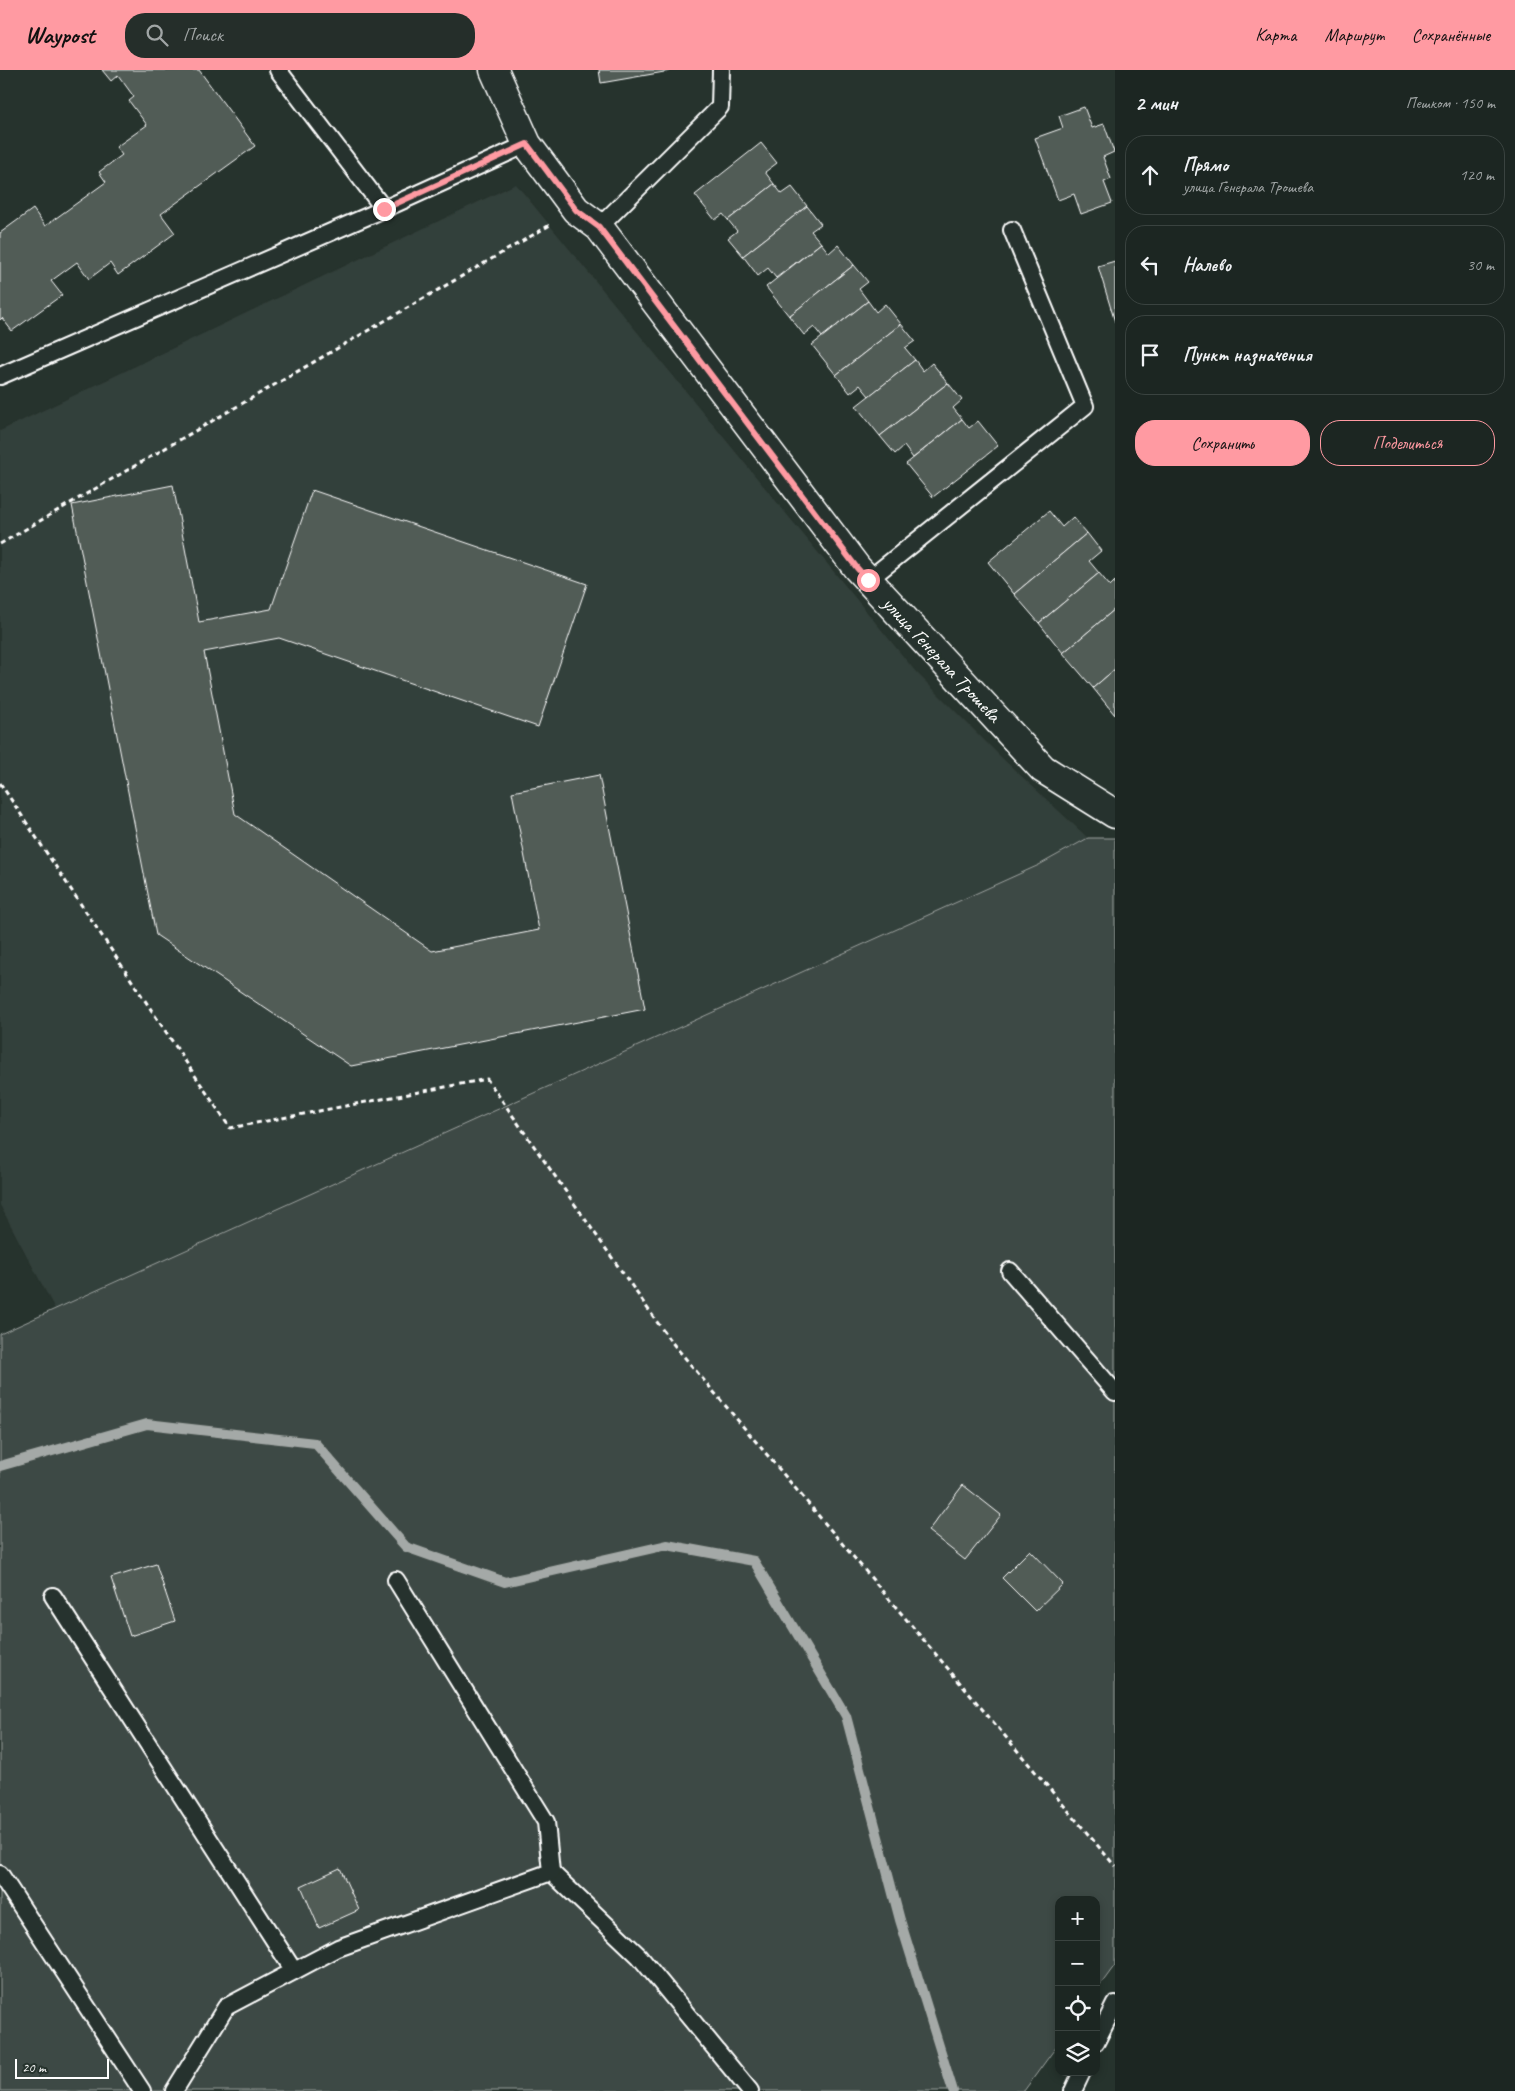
<!DOCTYPE html>
<html lang="ru">
<meta charset="utf-8">
<style>
:root{--surface:#1c2622;--page:#252e2a;--text:#f1f3f6;--muted:#a0a5a5;--line:#3a4340;--accent:#ff9aa2}
body{margin:0;font-family:Caveat,sans-serif;background:var(--page);color:var(--text)}
.controls{position:absolute;right:15px;bottom:15px;display:grid;overflow:hidden;border-radius:10px;box-shadow:0 2px 8px #0003}
.controls button{width:45px;height:45px;display:grid;place-items:center;padding:0;border:0;border-bottom:1px solid var(--line);background:var(--surface);color:var(--text);font:25px sans-serif}
.scale{position:absolute;left:15px;bottom:12px;width:94px;box-sizing:border-box;padding-left:5px;border:2px solid #fff;border-top:0;font-size:14px;line-height:18px;white-space:nowrap;color:#fff;-webkit-text-stroke:4px #26332d;paint-order:stroke}
.stop{position:absolute;width:15px;height:15px;margin:-11px;border:4px solid #ff9aa2;border-radius:50%;background:#fff}
.stop.end{background:#ff9aa2;border-color:#fff;box-shadow:0 1px 5px #0008}
.list{margin:0;padding:0;list-style:none}
h2{display:flex;justify-content:space-between;align-items:center;height:65px;margin:0;padding:0 20px;font-size:21px}
h2 small{font-size:16px;font-weight:400;color:var(--muted)}
.list li{display:grid;grid-template-columns:32px 1fr auto;gap:15px;align-items:center;box-sizing:border-box;height:80px;margin:0 10px 10px;padding:0 10px;border:1px solid var(--line);border-radius:20px}
.list b{display:block;font-size:19px;white-space:nowrap}
.list p{margin:0;font-size:16px;white-space:nowrap;color:var(--muted)}
.list em{font-size:16px;font-style:normal;color:var(--muted)}
.actions{display:flex;gap:10px;padding:15px 20px}
.actions a{flex:1;padding:11px 0;border:1px solid var(--accent);border-radius:20px;text-align:center;font-size:18px;color:var(--accent)}
.actions .main{background:var(--accent);color:#111}
.icon{flex:none;width:28px;height:28px;fill:none;stroke:currentColor;stroke-width:2;stroke-linecap:round;stroke-linejoin:round}
.map{position:relative;flex:none;width:1115px;height:2021px;overflow:hidden}
header{display:flex;align-items:center;gap:30px;box-sizing:border-box;height:70px;padding:0 25px;background:var(--accent);color:#111}
header strong{font-size:24px}
nav{display:flex;gap:28px;margin-inline-start:auto;font-size:18px}
.search{width:350px;height:45px;background:var(--page);display:flex;align-items:center;gap:12px;box-sizing:border-box;padding:0 18px;border-radius:20px;color:var(--muted);font-size:19px}
main{display:flex}
aside{flex:1;background:var(--surface)}
.map>svg:first-child{display:block}
</style>
<header>
<strong>Waypost</strong>
<div class="search"><svg class="icon" aria-label="search" viewBox="0 0 24 24"><circle cx="10" cy="10" r="6"/><path d="M15 15l6 6"/></svg>Поиск</div>
<nav><a>Карта</a><a>Маршрут</a><a>Сохранённые</a></nav>
</header>
<main>
<div class="map">
<svg width="1115" height="2021" viewBox="0 0 1115 2021">
<rect width="100%" height="100%" fill="#26332d"/>
<filter id="ink" filterUnits="userSpaceOnUse"><feTurbulence type="fractalNoise" baseFrequency=".02" numOctaves="2"/><feDisplacementMap in="SourceGraphic" scale="10" xChannelSelector="R" yChannelSelector="G"/><feConvolveMatrix kernelMatrix="1 2 1 2 8 2 1 2 1" color-interpolation-filters="sRGB"/></filter>
<g filter="url(#ink)">
<polygon fill="#333f3a" points="516,114 916,602 1003,689 1088,768 1039,795 55,1239 0,1135 0,361"/>
<polygon fill="#3e4944" stroke="#9ea4a2" points="1088,768 1115,768 1115,1895 1096,1921 1096,1830 1059,1830 1059,1973 1024,2021 0,2021 0,1264 1039,795"/>
<g fill="none" stroke-linecap="round" stroke-linejoin="round">
<polyline stroke="#a4a9a7" stroke-width="10" points="0,1396 147,1354 315,1373 406,1477 505,1512 667,1475 754,1491 846,1646 900,1850 953,2021"/>
</g>
<g fill="#515c57" stroke="#fff">
<polygon points="102,0 199,0 255,76 161,144 175,163 118,205 110,193 89,209 77,192 51,211 62,225 12,261 2,248 0,250 0,163 33,139 45,156 106,112 99,102 122,85 116,77 147,55 129,31 134,27 118,5 111,11"/>
<polygon points="599,0 670,0 670,1 601,13"/>
<polygon points="1084,37 1092,58 1104,54 1114,82 1103,87 1111,109 1104,112 1112,133 1081,144 1074,124 1058,130 1035,68 1063,58 1059,46"/>
<polygon points="761,73 777,93 765,102 774,114 728,150 723,144 715,150 695,125"/>
<polygon points="774,114 782,124 792,117 807,136 743,186 728,168 737,161 728,150"/>
<polygon points="807,136 821,154 811,161 821,173 776,208 768,198 758,206 743,186"/>
<polygon points="821,173 829,183 838,175 854,195 789,246 766,217"/>
<polygon points="1115,191 1115,252 1098,196"/>
<polygon points="854,195 868,212 859,219 868,231 822,267 814,257 804,265 789,246"/>
<polygon points="868,231 876,242 885,234 901,254 836,305 812,275"/>
<polygon points="901,254 915,271 905,278 915,290 869,326 860,315 850,323 836,305"/>
<polygon points="915,290 923,301 932,293 948,313 880,366 856,336"/>
<polygon points="948,313 962,330 953,338 962,349 913,388 904,376 895,384 880,366"/>
<polygon points="962,349 969,358 978,351 998,376 933,427 906,394"/>
<polygon points="173,415 199,552 271,539 312,420 587,514 538,657 279,568 204,582 235,744 432,881 539,860 512,722 599,705 645,939 351,996 156,865 72,435"/>
<polygon points="1049,441 1062,457 1073,447 1087,463 1014,524 988,492"/>
<polygon points="1087,463 1101,481 1089,491 1099,503 1039,553 1014,524"/>
<polygon points="1099,503 1110,516 1115,511 1115,539 1063,583 1039,553"/>
<polygon points="1115,539 1115,599 1093,618 1063,583"/>
<polygon points="1115,599 1115,645 1093,618"/>
<polygon points="963,1415 1001,1445 965,1490 928,1461"/>
<polygon points="1030,1480 1063,1514 1035,1541 1002,1508"/>
<polygon points="156,1494 175,1551 130,1566 111,1508"/>
<polygon points="340,1798 359,1840 319,1858 301,1816"/>
</g>
<g fill="none" stroke-linecap="round" stroke-linejoin="round">
<g stroke="#fff" stroke-width="20">
<g id="service">
<polyline points="278,0 384,139"/>
<polyline points="599,157 720,37 721,0"/>
<polyline points="0,306 384,139 527,74"/>
<polyline points="868,510 1085,336 1012,160"/>
<polyline points="1010,1201 1115,1322"/>
<polyline points="53,1526 294,1901"/>
<polyline points="551,1802 639,1886 750,2021"/>
<polyline points="0,1804 142,2021"/>
<polyline points="1096,1972 1115,1934"/>
<polyline points="174,2021 226,1937 338,1878 551,1802 546,1752 396,1510"/>
<polyline points="1073,2021 1082,2002"/>
</g>
</g>
<g stroke="#fff" stroke-width="31">
<polyline id="minor" points="494,0 527,74 576,140 599,157 857,498 1043,699 1115,744"/>
</g>
<g stroke="#fff" stroke-width="3" stroke-dasharray="5 4" stroke-linecap="butt">
<polyline points="0,474 550,155"/>
<polyline points="0,713 230,1058 487,1009 669,1269 1115,1796"/>
</g>
<use href="#service" stroke="#26332d" stroke-width="16"/>
<use href="#minor" stroke="#26332d" stroke-width="28"/>
</g>
</g>
<g fill="none" stroke-linecap="round" stroke-linejoin="round" filter="url(#ink)">
<polyline stroke="#ff9aa2" stroke-width="6" points="384,139 527,74 576,140 599,157 857,498 868,510"/>
</g>
<g text-anchor="middle" stroke-width="4" stroke-linejoin="round" paint-order="stroke">
<g font-size="20" fill="#fff" stroke="#26332d">
<text transform="translate(942 589) rotate(47)" y="7">улица Генерала Трошева</text>
</g>
</g>
</svg>
<div class="controls">
<button>+</button>
<button>−</button>
<button><svg class="icon" aria-label="locate" viewBox="0 0 24 24"><circle cx="12" cy="12" r="6"/><path d="M12 2v4M12 18v4M2 12h4M18 12h4"/></svg></button>
<button><svg class="icon" aria-label="layers" viewBox="0 0 24 24"><path d="M12 4l9 5-9 5-9-5zM3 14l9 5 9-5"/></svg></button>
</div>
<div class="scale">20 m</div>
<div class="stop" style="left:868px;top:510px"></div>
<div class="stop end" style="left:384px;top:139px"></div>
</div>
<aside>
<h2>2 мин<small>Пешком · 150 m</small></h2>
<ul class="list">
<li><svg class="icon" aria-label="ahead" viewBox="0 0 24 24"><path d="M12 20V5M6 11l6-6 6 6"/></svg><div><b>Прямо</b><p>улица Генерала Трошева</p></div><em>120 m</em></li>
<li><svg class="icon" aria-label="left" viewBox="0 0 24 24"><path d="M17 20v-9H6M10 6l-5 5 5 5"/></svg><div><b>Налево</b></div><em>30 m</em></li>
<li><svg class="icon" aria-label="arrive" viewBox="0 0 24 24"><path d="M6 21V4h12l-3 4 3 4H6"/></svg><div><b>Пункт назначения</b></div></li>
</ul>
<div class="actions"><a class="main">Сохранить</a><a>Поделиться</a></div>
</aside>
</main>
